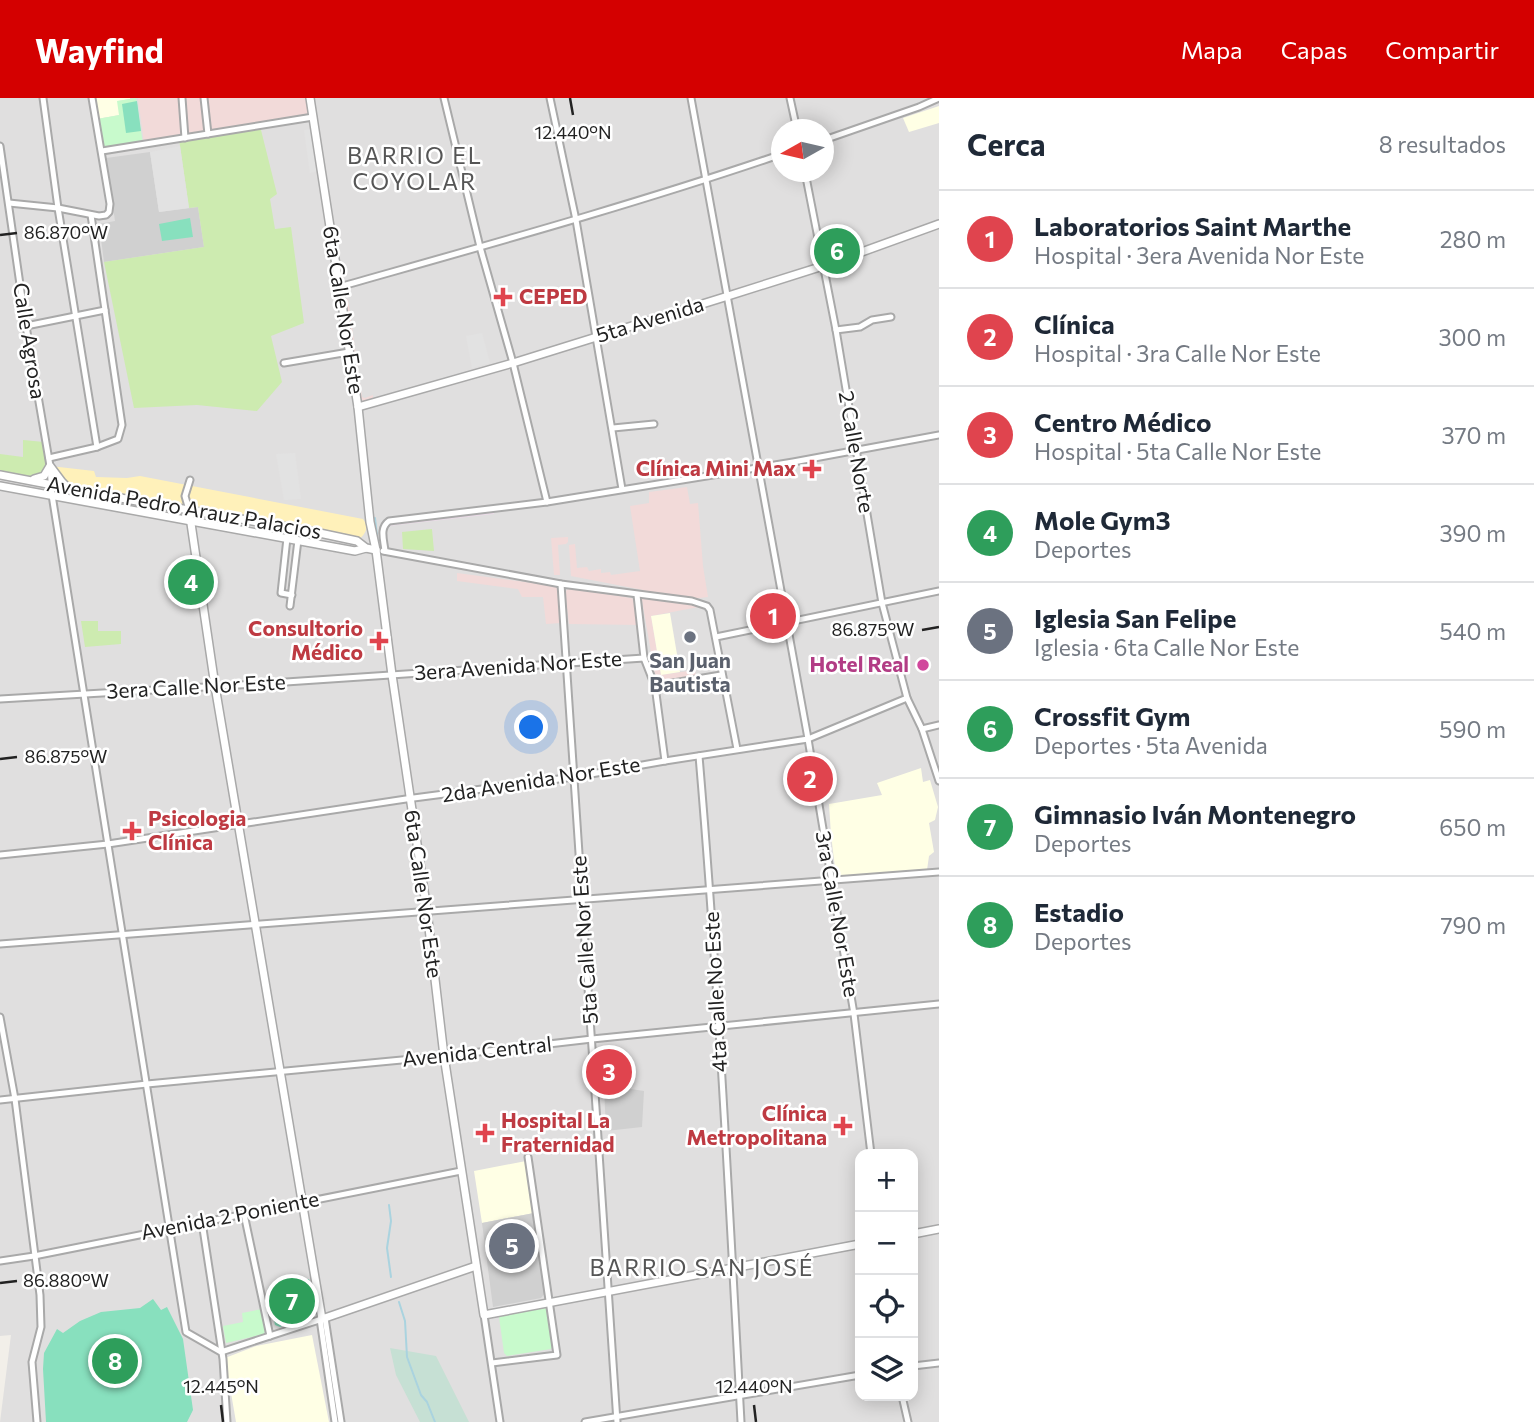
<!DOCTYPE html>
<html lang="es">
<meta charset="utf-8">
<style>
:root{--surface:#fff;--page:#f6f6f7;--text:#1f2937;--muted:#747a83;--line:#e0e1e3;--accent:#d40000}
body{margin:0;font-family:Commissioner,sans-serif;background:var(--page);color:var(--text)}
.controls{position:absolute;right:21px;bottom:21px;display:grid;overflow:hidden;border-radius:14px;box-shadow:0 4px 18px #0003}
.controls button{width:63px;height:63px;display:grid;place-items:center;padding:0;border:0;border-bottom:2px solid var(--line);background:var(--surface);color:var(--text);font:35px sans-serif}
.compass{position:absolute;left:771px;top:21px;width:63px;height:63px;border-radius:50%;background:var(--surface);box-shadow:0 4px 18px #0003;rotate:262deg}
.you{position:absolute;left:532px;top:630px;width:24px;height:24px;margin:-18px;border:5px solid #fff;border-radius:50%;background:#1a73e8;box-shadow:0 0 0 10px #1a73e833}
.badge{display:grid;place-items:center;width:46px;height:46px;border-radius:50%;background:var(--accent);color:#fff;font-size:23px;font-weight:700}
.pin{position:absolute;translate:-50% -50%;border:4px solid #fff;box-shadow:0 2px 7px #0006}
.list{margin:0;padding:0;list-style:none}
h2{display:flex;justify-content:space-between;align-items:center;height:91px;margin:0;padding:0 28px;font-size:30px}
h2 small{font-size:23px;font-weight:400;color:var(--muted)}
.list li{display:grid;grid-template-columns:46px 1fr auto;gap:21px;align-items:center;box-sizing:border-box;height:98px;padding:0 28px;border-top:2px solid var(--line)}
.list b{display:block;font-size:26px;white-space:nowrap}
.list p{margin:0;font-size:23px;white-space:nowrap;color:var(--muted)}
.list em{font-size:23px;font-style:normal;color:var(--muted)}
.icon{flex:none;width:38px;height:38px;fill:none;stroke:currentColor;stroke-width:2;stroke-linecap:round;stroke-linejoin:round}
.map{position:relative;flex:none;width:939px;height:1324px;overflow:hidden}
header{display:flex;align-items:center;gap:42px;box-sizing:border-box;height:98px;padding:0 35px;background:var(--accent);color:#fff}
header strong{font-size:33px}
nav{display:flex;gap:38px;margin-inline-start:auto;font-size:24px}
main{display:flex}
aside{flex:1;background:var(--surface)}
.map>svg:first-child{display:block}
</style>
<header>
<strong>Wayfind</strong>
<nav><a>Mapa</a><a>Capas</a><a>Compartir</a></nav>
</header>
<main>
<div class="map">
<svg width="939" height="1324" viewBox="0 0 939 1324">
<rect width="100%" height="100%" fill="#f2efe9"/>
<path fill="#e0dfdf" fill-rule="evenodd" d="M0,0H939V1324H0L11,1237L0,1238ZM782,32H824V74H782ZM860,1056H913V1298H860Z"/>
<g fill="#f2dad9">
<polygon points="138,0 308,0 311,17 144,45"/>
<polygon points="348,201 362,299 365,300 373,297 373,300 363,303 360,300 345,202"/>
<polygon points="687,389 690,406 698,405 703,468 708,499 692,501 644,495 643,492 571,478 569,447 575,446 577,470 587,469 589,473 601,471 601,475 610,474 611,477 640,473 630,408 649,405 649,394"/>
<polygon points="568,439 568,444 566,446 558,447 560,477 554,477 551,440"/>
<polygon points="457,475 555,488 558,492 561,525 546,526 543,499 522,499 518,491 457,483"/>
<polygon points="569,490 631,500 634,502 640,527 569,526 565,494"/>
<polygon points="641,497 703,506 704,508 651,518 661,577 695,572 696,578 661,584 655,577"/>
</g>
<polygon fill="#ebdbe8" points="493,408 494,416 389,428 389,422"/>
<g fill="#ffffe5">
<polygon points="93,0 130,0 130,1 118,3 120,17 97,21"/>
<polygon points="939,8 939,25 909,34 903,20"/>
<polygon points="670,515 680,574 661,577 651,518"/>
<polygon points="921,670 923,684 930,682 938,709 935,722 929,725 934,754 929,758 927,772 836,778 831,737 829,706 882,697 877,685"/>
<polygon points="526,1063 534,1115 482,1125 474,1073"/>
<polygon points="312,1237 329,1324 236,1324 225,1260 256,1248"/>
</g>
<g fill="#d0d0d0">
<polygon points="150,54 159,114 198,109 204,149 104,164 99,126 115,123 106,60"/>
<polygon points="624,987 631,991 644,993 642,1029 606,1033 604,988"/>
<polygon points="534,1115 545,1195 541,1200 493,1209 482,1125"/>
</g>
<g fill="#cdebb0">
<polygon points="260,28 277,96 270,101 275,131 291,129 304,225 271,238 282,284 257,313 197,307 134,310 104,164 204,149 198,109 189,110 179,41"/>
<path d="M23,342L44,344C44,352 47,365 44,373C37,385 11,375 0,373V356L23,359Z"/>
<polygon points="432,431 434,453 403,451 402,434"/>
<polygon points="81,523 98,523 98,533 121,533 121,546 85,549"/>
</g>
<polygon fill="#c6e0d4" points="390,1250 436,1258 469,1324 420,1324 396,1277"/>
<path fill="#fff1ba" d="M50,368L94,373L96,379L127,380L140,378L363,421C370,430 365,437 357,443L69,389Z"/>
<g fill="#c8facc">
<polygon points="136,0 143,46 102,53 97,21 119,17 117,3"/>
<polygon points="543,1209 547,1211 553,1247 551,1251 507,1258 504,1255 499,1219 502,1216"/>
<polygon points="262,1211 266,1229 264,1236 226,1245 223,1228 243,1224 242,1215"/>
</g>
<g fill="#88e0be">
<polygon points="137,3 141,33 126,35 122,6"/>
<polygon points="190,120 193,139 162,143 159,126"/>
<polygon points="309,1181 316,1215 280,1229 275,1227 268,1190"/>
<polygon points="153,1201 161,1212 167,1209 183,1241 193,1312 187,1324 46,1324 43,1271 44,1255 57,1231 63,1235 80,1223 101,1214 140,1210"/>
</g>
<g fill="#e2e2e2">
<polygon points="313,31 319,73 310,75 304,32"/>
<polygon points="180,48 189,110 159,114 150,54"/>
<polygon points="482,235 490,265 472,270 466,238"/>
<polygon points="295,355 301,401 284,402 276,356"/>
<polygon points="722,581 724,591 664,601 662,591"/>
</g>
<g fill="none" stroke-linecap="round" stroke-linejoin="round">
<g stroke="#aad3df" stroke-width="2">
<polyline points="375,420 378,447"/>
<polyline points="389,1107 391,1123 387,1150 391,1179"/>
<polyline points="399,1204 405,1223 407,1259 421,1297 427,1304 435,1324"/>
</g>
<g stroke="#a9a9a9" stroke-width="9">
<g id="minor">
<polyline points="43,0 58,110 97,349 49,360"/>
<polyline points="182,0 185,40"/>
<polyline points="204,0 208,36"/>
<polyline points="444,0 480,149 513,265 547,404"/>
<polyline points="550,0 576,122 622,391"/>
<polyline points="691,0 807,635 854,916 871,1056"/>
<polyline points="790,0 797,32"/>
<polyline points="824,42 919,9 939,0"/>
<polyline points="0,48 26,228 50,368 52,397 186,1234 221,1254 322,1221"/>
<polyline points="102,53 313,19"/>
<polyline points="805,74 836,232 882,505 907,600 922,631 939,683"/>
<polyline points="9,105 58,110 99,118 106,117 109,114 110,106 92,0"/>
<polyline points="91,117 122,327 118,341 97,349"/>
<path d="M339,189C487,147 636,106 782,56"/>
<polyline points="26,228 105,212"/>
<polyline points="836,232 860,229 872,222 891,219"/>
<polyline points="284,265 349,254"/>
<polyline points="613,330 654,326"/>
<polyline points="189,412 185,398 190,382"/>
<polyline points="287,440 281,495 292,497"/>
<polyline points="383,453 561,486 692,503 707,508 710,512 737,651"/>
<path d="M385,453C384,442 379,430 389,423L547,404L793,364L939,337"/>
<polyline points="561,486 617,1324"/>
<polyline points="637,497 644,560 655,588 665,663"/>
<polyline points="290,508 298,442"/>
<polyline points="716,539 939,493"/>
<polyline points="655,588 721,577"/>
<polyline points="0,601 271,585 644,560"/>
<polyline points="922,631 939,627"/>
<path d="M699,658C718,880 729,1102 741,1324"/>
<polyline points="0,757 108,746 406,701 574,679 665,663 808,641 907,600"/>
<polyline points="0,846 939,774"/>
<polyline points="0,919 15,1001 40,1197 41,1229 32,1264 37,1324"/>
<polyline points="0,1002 147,986 444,958 592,941 939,906"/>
<polyline points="244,1116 270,1238"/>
<polyline points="202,1124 223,1261 227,1324"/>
<polyline points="0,1163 34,1158 461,1073"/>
<polyline points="484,1217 500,1324"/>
<polyline points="325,1220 341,1324"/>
<polyline points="320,1221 335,1324"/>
<polyline points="492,1265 557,1257 528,1059"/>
<polyline points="913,1268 939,1265"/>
<polyline points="902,1298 908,1324"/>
<polyline points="585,1324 860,1277"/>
</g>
</g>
<g stroke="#a9a9a9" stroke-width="10">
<g id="tertiary">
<polyline points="310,0 358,309 370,424 376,452 392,577 427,813 444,958 484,1217 860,1146"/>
<polyline points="358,309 513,265 728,198 823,168 939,126"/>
<polyline points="0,377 131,402 310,433 357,443 366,450 376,452"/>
<polyline points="34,381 44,378 50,368 62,384 65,387"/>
<polyline points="0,388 355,453 366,450"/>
<polyline points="189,412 215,588 322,1221 476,1168"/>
<polyline points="913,1136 939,1131"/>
</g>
</g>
<use href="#minor" stroke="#fff" stroke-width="5"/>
<use href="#tertiary" stroke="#fff" stroke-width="7"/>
</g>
<path fill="none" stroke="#222" stroke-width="2.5" d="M570,0L573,17M0,137L17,135M922,532L939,529M0,661L17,659M0,1185L17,1183M221,1307L223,1324M754,1307L756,1324"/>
<g fill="#e0444e" stroke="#fff" stroke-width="2.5">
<path d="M499.5 188.5h7v7h7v7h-7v7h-7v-7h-7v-7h7z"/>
<path d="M808.5 360.5h7v7h7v7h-7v7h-7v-7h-7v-7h7z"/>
<path d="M375.5 532.5h7v7h7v7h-7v7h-7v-7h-7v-7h7z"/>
<path d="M128.5 722.5h7v7h7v7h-7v7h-7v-7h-7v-7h7z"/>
<path d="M839.5 1017.5h7v7h7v7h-7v7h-7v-7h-7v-7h7z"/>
<path d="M481.5 1024.5h7v7h7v7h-7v7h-7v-7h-7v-7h7z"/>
</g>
<circle fill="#6b7280" stroke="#fff" stroke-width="2.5" cx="690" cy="539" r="7"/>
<circle fill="#d1479c" stroke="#fff" stroke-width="2.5" cx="923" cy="567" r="7"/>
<g text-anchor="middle" stroke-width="5" stroke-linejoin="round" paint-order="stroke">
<g font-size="21" font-weight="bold" fill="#be3a42" stroke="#fff" text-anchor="start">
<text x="519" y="206">CEPED</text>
<text x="796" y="378" text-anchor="end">Clínica Mini Max</text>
<text x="363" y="538" text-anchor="end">Consultorio<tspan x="363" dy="24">Médico</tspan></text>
<text x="148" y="728">Psicologia<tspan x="148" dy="24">Clínica</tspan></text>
<text x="827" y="1023" text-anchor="end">Clínica<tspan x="827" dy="24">Metropolitana</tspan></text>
<text x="501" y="1030">Hospital La<tspan x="501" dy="24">Fraternidad</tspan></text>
</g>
<g font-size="21" fill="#222" stroke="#fff">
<text transform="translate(343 212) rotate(81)" y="7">6ta Calle Nor Este</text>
<text transform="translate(650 222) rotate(-17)" y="7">5ta Avenida</text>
<text transform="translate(29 243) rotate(81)" y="7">Calle Agrosa</text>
<text transform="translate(856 354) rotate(80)" y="7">2 Calle Norte</text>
<text transform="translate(184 410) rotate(10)" y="7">Avenida Pedro Arauz Palacios</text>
<text transform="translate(518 568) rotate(-4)" y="7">3era Avenida Nor Este</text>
<text transform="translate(196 589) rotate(-3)" y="7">3era Calle Nor Este</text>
<text transform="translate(541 682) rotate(-9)" y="7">2da Avenida Nor Este</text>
<text transform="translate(423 796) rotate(82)" y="7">6ta Calle Nor Este</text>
<text transform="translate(837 816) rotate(80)" y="7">3ra Calle Nor Este</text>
<text transform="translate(585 842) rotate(-94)" y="7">5ta Calle Nor Este</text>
<text transform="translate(716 894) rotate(-93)" y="7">4ta Calle No Este</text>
<text transform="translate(477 954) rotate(-6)" y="7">Avenida Central</text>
<text transform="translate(230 1118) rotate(-11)" y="7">Avenida 2 Poniente</text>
</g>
<g font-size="21" font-weight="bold" fill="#5b616d" stroke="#fff">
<text x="690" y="570">San Juan<tspan x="690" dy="24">Bautista</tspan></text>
</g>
<g font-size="21" font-weight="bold" fill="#b23c85" stroke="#fff" text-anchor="end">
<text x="909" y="574">Hotel Real</text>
</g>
<g font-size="23" letter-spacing="2" fill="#555" stroke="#fff">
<text x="415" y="66">BARRIO EL<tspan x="415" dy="26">COYOLAR</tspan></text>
<text x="702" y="1178">BARRIO SAN JOSÉ</text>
</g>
</g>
<g font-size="18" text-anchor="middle" fill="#222" stroke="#fff" stroke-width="5" stroke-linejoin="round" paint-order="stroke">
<text x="573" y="41">12.440°N</text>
<text x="66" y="141">86.870°W</text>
<text x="873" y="538">86.875°W</text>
<text x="66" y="665">86.875°W</text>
<text x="66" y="1189">86.880°W</text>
<text x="221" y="1295">12.445°N</text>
<text x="754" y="1295">12.440°N</text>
</g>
</svg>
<div class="controls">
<button>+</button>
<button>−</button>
<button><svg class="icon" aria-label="locate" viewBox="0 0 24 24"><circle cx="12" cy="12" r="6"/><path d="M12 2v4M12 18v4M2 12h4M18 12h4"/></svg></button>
<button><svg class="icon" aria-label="layers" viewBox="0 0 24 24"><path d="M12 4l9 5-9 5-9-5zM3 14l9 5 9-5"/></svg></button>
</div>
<svg class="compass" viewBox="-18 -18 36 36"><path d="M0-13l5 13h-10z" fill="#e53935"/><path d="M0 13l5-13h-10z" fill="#747a83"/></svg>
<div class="you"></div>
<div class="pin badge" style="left:773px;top:518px;background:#e0444e">1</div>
<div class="pin badge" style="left:810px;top:681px;background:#e0444e">2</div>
<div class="pin badge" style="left:609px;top:974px;background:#e0444e">3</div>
<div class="pin badge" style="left:191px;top:484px;background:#2e9e5b">4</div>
<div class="pin badge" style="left:512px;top:1148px;background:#6b7280">5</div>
<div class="pin badge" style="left:837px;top:153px;background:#2e9e5b">6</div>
<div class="pin badge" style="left:292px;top:1203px;background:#2e9e5b">7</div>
<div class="pin badge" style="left:115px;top:1263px;background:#2e9e5b">8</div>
</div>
<aside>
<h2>Cerca<small>8 resultados</small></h2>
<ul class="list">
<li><span class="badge" style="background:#e0444e">1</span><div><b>Laboratorios Saint Marthe</b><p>Hospital · 3era Avenida Nor Este</p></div><em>280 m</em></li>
<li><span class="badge" style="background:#e0444e">2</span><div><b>Clínica</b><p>Hospital · 3ra Calle Nor Este</p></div><em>300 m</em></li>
<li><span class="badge" style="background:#e0444e">3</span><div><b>Centro Médico</b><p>Hospital · 5ta Calle Nor Este</p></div><em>370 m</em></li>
<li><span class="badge" style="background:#2e9e5b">4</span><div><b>Mole Gym3</b><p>Deportes</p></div><em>390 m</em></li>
<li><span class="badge" style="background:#6b7280">5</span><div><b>Iglesia San Felipe</b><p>Iglesia · 6ta Calle Nor Este</p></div><em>540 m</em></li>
<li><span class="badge" style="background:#2e9e5b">6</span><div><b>Crossfit Gym</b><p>Deportes · 5ta Avenida</p></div><em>590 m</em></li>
<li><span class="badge" style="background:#2e9e5b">7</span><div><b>Gimnasio Iván Montenegro</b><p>Deportes</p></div><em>650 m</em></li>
<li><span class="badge" style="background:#2e9e5b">8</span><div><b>Estadio</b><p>Deportes</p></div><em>790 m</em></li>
</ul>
</aside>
</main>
